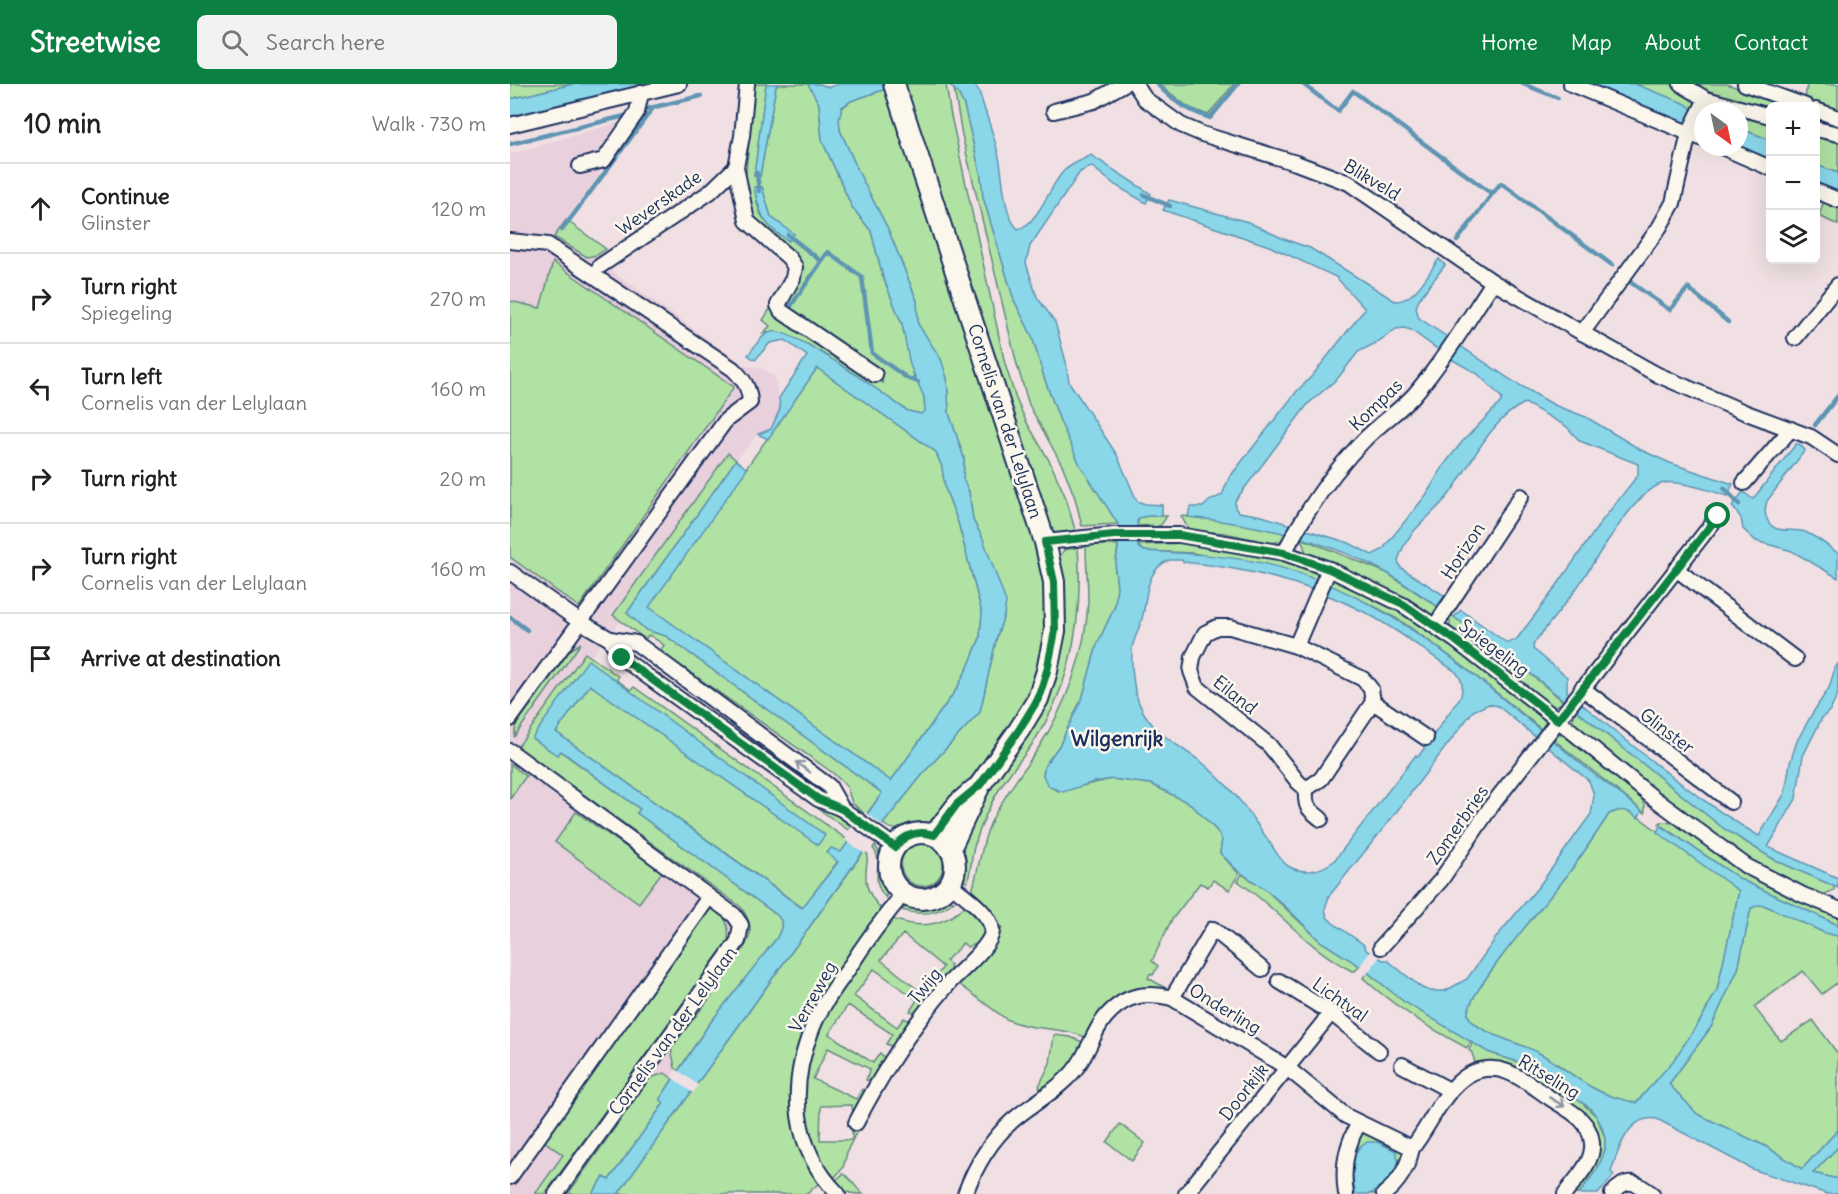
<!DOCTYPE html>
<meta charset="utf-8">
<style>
:root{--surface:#fff;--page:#f2f2f2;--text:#222;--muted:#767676;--line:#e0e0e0;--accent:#0b8043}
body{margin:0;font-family:Delius,sans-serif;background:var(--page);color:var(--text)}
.controls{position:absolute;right:18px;top:18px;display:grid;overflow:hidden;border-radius:9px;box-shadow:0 6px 24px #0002}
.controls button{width:54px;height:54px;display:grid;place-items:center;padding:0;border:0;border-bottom:2px solid var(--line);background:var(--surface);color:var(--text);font:30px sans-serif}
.compass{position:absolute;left:1184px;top:18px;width:54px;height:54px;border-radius:50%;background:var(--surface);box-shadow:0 6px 24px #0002;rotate:147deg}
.stop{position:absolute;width:18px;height:18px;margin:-14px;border:4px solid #0b8043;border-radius:50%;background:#fff}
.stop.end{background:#0b8043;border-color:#fff;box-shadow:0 2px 6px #0008}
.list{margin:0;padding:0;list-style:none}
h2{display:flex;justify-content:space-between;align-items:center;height:78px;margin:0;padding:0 24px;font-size:26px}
h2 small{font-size:20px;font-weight:400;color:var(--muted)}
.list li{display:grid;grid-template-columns:39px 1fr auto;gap:18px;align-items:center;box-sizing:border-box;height:90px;padding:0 24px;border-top:2px solid var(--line)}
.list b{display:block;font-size:22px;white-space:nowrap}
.list p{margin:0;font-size:20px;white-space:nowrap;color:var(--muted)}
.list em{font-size:20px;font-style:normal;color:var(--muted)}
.icon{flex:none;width:33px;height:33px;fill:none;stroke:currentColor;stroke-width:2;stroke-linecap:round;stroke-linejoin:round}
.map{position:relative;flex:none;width:1328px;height:1110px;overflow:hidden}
header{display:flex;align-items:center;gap:36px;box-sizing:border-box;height:84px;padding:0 30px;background:var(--accent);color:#fff}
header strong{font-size:28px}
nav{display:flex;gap:33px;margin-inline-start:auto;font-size:21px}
.search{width:420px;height:54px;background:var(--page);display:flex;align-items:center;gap:15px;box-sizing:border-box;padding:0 21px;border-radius:9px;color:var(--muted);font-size:22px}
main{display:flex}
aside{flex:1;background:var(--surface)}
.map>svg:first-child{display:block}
</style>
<header>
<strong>Streetwise</strong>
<div class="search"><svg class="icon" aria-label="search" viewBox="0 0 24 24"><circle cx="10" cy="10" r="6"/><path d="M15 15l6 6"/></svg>Search here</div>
<nav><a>Home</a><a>Map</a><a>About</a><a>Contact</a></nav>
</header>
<main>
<aside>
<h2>10 min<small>Walk · 730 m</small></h2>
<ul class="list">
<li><svg class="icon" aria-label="ahead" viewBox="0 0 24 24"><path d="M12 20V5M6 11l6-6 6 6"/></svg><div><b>Continue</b><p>Glinster</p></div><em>120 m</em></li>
<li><svg class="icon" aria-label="right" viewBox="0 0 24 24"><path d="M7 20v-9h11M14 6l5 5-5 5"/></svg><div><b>Turn right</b><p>Spiegeling</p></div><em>270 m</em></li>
<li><svg class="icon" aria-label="left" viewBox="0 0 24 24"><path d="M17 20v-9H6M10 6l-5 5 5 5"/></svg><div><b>Turn left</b><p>Cornelis van der Lelylaan</p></div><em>160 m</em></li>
<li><svg class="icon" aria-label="right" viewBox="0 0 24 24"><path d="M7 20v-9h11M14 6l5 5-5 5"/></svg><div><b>Turn right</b></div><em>20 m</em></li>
<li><svg class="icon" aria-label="right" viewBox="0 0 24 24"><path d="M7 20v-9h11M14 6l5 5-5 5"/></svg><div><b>Turn right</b><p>Cornelis van der Lelylaan</p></div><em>160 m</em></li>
<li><svg class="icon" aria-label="arrive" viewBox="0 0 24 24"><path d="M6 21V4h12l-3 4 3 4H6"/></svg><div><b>Arrive at destination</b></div></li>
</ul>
</aside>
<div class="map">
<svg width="1328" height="1110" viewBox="0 0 1328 1110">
<rect width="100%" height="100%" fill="#f0e0e3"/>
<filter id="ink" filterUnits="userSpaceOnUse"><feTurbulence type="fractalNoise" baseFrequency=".0167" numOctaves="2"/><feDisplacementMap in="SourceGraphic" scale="12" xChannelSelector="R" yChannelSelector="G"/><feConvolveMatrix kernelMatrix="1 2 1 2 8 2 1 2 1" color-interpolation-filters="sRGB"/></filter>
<g filter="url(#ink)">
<polygon fill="#e8d0dd" points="131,32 44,153 77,173 81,172 234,281 253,285 265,293 270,325 261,345 248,350 226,376 117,529 78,576 267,831 150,1015 82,1110 0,1110 0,70"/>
<g fill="#afe2a3" stroke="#658880" stroke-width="1.5" fill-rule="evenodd">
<polygon points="0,0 63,0 0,15"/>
<path d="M244,0H256L244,92H250L266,2L270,0H298L300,2L309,20L312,56L342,123L361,147L373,193L392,240L404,293L411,303L414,313L415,327L411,330L398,327L299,261L262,247L252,250L260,242L253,236L260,225L373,299L370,288L282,230C274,212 283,194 288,176L287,171L252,146L242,132L237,118L236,88ZM245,103H252L261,133L283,150L269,151C250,134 247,128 245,103Z"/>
<path d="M390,0H436L440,27L495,280L506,315L517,339L540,378L556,414L565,446L547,450L540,446L387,38L523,452C528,468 533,485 536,501C540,528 535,561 527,587C514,631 480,670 452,705C443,716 433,733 421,738C407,745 385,750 373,740L416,686L470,628L487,552L494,531L473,455L463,436L459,408L453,395L454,374L439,329L437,294L408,240L407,217L378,145L349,89L330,46L329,35L332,24L341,17Z"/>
<polygon points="649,0 724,0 698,31 678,23"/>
<polygon points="1125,0 1168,0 1186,14 1185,28"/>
<polygon points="1178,0 1217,0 1276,22 1260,22 1260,29 1207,14"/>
<polygon points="1297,0 1328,0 1328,26 1295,16"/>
<polygon points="444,5 448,9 454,21 471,92 473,113 504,216 522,252 534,293 550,337 570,380 608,440 572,442 565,414 553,383 519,321 507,281 452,51"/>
<polygon points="1216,22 1260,35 1260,56 1229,44 1229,27 1200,27 1205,23"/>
<polygon points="1306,46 1328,51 1328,89 1306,81"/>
<polygon points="1328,109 1328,141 1309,132 1313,120 1313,114"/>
<polygon points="56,136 96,165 87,171 77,173 44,153"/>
<polygon points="43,178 224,303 69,523 0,473 0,217 30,224"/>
<polygon points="307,284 426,368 432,383 435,404 448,438 472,529 470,554 459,581 446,606 381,697 138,523"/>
<polygon points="218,369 226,376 117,529 136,546 156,552 372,709 356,731 342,719 337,703 323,689 150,567 154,561 139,551 135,555 103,531"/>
<polygon points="637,432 657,432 651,441 643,444 642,441 627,442 629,434"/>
<polygon points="671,432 726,438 776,449 771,457 761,459 715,449 679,446"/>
<path d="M791,454L877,489L930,524L920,532C880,505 841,486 796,469Z"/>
<path d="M675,459C719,463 760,473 803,485L807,492L806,497L793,492L683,469L634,467L627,461Z"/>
<path d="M576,461H608L605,485L607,502L605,522L587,561L573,612L549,662L535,681L533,691L540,703L549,707L602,695L641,700L681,720L707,747L712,756L710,769L729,790L719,806L703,796L698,803L690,799L661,837L642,877L648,882L643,891L640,890L638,894L661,907L622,910L619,907L615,908L617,912L578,954C572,952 565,949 559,948C537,943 517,945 496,935L449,900C464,884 488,864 492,843L490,842L483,827L462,807C469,785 471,761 480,740C493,712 513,688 529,663C557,620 576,568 578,517C578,498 576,480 576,461Z"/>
<path d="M568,463C573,530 563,598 525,656C514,673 500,687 490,704C479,722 470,743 464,763C461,775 461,788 457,799L451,793L450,766L478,704L518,645L549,474L554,466Z"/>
<path d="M827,495L878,520L920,545L1032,633L1036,639L1032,646C989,610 946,575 901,544C875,526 847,514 819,501L820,497Z"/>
<polygon points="940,530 1006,578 1054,618 1041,624 940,544"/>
<polygon points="71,559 4,653 6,641 60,566"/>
<path d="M75,569L108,592L107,596L121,606L124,603L339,757L331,769H317L328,777L293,824L46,648L80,601L308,760L314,752L78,577L23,655L48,671L50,667L130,725L127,729L267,831C275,839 271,846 266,855L197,943L168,987L165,984L161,964C176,944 239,867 240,849C241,839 236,831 231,823L11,666L9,661Z"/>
<polygon points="131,593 341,742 338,746 129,596"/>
<polygon points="1066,626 1213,744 1265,776 1324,802 1324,806 1313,811 1293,804 1236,774 1190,743 1061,641"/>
<polygon points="1048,650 1053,651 1131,714 1135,721 1135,729 1043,655"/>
<polygon points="0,680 16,692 0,715"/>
<path d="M1110,726H1119L1229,807L1207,906L1190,937L1163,978L1126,1019C1110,1015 1097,1012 1083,1004C1063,993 1046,977 1025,967C1010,959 963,948 958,931C954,912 1037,817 1052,798C1069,776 1084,753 1099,730Z"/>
<polygon points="66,728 152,788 129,819 45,758"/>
<polygon points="1151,738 1164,739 1224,782 1258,802 1298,821 1328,832 1328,841 1232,796 1149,740"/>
<circle cx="412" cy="781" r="21"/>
<path d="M365,761C372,771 378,802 376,814C357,793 376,781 363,764Z"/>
<path d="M354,767L358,771C354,796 354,807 372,826C325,891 264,957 285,1045C290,1064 296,1084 309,1099L297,1110H108Z"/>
<path d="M732,790L755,805L810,857L850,882L845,887H842C798,865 769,826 729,798L728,797Z"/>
<path d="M438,816L444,817C430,830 410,832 392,826L398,821H416Z"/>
<path d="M456,821L472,836L473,850L467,860L457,863L453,859L436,877L441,881L439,890L434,895L430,896L426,893L433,883L393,850L371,876L412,909L420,901L424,903L425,908L407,929L400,927L407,916L364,885L344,912L387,943L394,934L398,936L400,940L384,963L376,960L382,950L338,921L319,950L363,979L370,969L376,975L363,996L359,997L356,996L360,985L318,964L303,995L346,1015L352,1005L355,1009L343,1031L342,1021L311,1022L310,1056H342V1043H349L338,1065L333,1084L323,1095C292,1052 286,995 307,946C325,906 356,871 381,835C388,836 394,839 401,840C422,843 441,836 456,821Z"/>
<polygon points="1249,821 1256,822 1315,849 1328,852 1328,898 1312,910 1293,887 1244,923 1271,957 1303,936 1328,970 1328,1046 1292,1085 1255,1062 1187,1030 1159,1000 1201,943 1228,885 1241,824"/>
<path d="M202,822C215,832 220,840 218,857L35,1110H25L53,1071L34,1057Z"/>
<path d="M857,888L893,917L961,957L957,964C918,943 886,924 853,894Z"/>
<path d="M544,951L560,953L575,959C568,964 564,971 564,980L537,1007L534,1002L530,1005L529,1002L540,979Z"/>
<path d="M963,958L978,968L1011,979L1048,1004L1068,1015L1087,1033L1095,1054V1066L1088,1084L1069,1110H1061L1081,1083L1079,1034C1056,1009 998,994 966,982L962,969L959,966Z"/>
<polygon points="155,989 163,995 150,1015 154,1019 99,1096 94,1093 82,1110 58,1110 140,994"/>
<polygon points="610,1040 635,1059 622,1077 597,1058"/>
<path d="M852,1047H858L892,1065L895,1069V1078L869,1110H860L865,1106L878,1065L867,1059L849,1063C840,1077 842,1094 845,1110H842L839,1090L848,1050Z"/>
<polygon points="1328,1063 1328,1095 1303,1089"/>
<path d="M333,1090C340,1092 346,1105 353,1110C338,1110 335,1109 325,1097Z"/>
</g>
<g fill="#8ad7ea" stroke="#5e94b2" stroke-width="1.5" fill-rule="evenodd">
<polygon points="63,0 139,0 0,34 0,15"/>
<polygon points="256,0 270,0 266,2 250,92 244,92"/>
<path d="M298,0H310L319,3L330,0H390L341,17L332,23L329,35L330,46L349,89L378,145L407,217L408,240L431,275L437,294L439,329L454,374L453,395L459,408L463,436L473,455L496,518L494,531L487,552L470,628L416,686L373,740L108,1110H82L94,1093L99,1096L154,1019L150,1015L197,943L266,855C271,846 275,839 267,831L127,729L130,725L51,667L47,671L22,654L78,576L315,751L308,761L80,601L46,648L292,824L328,778L317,769L321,764L331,768L372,709L156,552L136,546L117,529L226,376L237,385L139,523L381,697L446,606L459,581L470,554L472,529L448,438L435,404L432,383L426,368L307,284L258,355L248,350L261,345L270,325L269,314L297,272L275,256L260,259L245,276L238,271C244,264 251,251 261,248C282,242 375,312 398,327L411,330L415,327L414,313L400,281L392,240L373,193L361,147L342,123L312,56L309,20Z"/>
<path d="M438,0H464L469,7C475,28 483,48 488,69C494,90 492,130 508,145C526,142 540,103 552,89C558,81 572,76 581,71L641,110L636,119L605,101L581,82L570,88L520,162L516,179L527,213L545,238L556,278L559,298L607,371L627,417L635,420L652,421V432H637L629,434L627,437L628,463L634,467C672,469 710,471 747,478C883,506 981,608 1085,691C1101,703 1117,715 1132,727L1128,734C1118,726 1111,724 1099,730C1084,753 1069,776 1052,798C1037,817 954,912 958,931C962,947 1011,960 1025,967C1046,977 1063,994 1083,1004C1097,1012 1110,1015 1126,1019L1163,977L1190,937L1207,906L1229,807L1147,748L1151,742L1232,796L1328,841V852L1315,849L1256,822L1249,821L1241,824L1228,885L1201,943L1159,1000L1187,1030L1255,1062L1292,1085L1328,1046V1063L1303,1089L1328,1095V1110H1317L1242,1085L1147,1035C1118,1030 1108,1066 1101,1088L1104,1091L1088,1110H1069L1088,1084L1095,1066V1054L1092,1043L1087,1033L1079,1023L1011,979L978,968L893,917L850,882L810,857L777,824L755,805L727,786L710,769L712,756L707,747L681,720L641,700L602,695L584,698L553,708L540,703L536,698L533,691L535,681L549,662L573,612L587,561L605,522L607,502L605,485L608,465V440L570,381L550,337L534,293L522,252L504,216L473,113L471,92L454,21L448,9ZM659,476H672L673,478C737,484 797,498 854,528C886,544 916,568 946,588C953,597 953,602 951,612L908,673L906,671L824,777C811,787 793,791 778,782C768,775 763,762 756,753C744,736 732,717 717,702C710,695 702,687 694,680C667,659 636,648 626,610C623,599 620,571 623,560C627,548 632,538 634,526C637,506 638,485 659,476ZM979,620L988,622L1079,697L1084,711L1081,730L1029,802L988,851L957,895L935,907H920L912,904L877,876H873L857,867L853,860L823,839L817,833L815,825L819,812L881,735L963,627Z"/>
<polygon points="1081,0 1125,0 1176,20 1193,34 1193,48 1190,43 1180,39 1176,40"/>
<polygon points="1229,44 1260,56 1260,78 1227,63 1229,63"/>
<polygon points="1306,81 1328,89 1328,109 1306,100"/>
<path d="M244,103H252L261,133L284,150L279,157C253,142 250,131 244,103Z"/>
<path d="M659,116L738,138L774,155L800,164L885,217C905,218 918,189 929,175L935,181L909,215L906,224L909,234L1001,296L1044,321L1076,333L1131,366L1160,379L1223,400L1217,412C1203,407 1167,396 1154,399C1125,405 1082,483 1064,508C1051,525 1037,542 1024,559L1023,565L1057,593V608C1119,658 1180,712 1249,752L1275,709L1280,679L1287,657L1302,630L1319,604L1325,584L1328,580V610L1321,625L1312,634L1293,672L1286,715L1258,763L1328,794V804L1265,776L1213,744L1006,578L944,533L951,526L997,559L1006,556L1043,507L1091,438L1128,391V380L1070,357L1056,342L1015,319C980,335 962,379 941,408C922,434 897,444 888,477L890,483L935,512L927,522C911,511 894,499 877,489C816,455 746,440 678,433L680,423H693L699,417L712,411L719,394L787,307L802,292L855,225L826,193L759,162L653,126ZM894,244L901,246L941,275L968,290L992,314L991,318L952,358L934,381L916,411L872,466L862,471L839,459L752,432L729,428L725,424V417L798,320L828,294L848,268L866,259L886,245Z"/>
<path d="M1286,360H1289L1295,366L1257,417C1255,423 1254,429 1257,435C1264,452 1282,443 1295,448C1307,453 1318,462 1328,469V494L1282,467L1246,457L1233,445L1231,434L1222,422L1233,408L1243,415Z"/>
<path d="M857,1058H867L886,1067L889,1079C885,1089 871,1107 859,1110C855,1110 849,1110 845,1110C843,1092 837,1067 857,1058Z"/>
</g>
<g fill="#f0e0e3">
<polygon points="355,728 375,743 355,770 335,756"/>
<polygon points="861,866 871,871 856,891 848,885"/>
<polygon points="166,985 188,1001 183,1009 161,993"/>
</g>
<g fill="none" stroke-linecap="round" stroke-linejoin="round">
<g stroke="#5e94b2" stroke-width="4.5">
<path d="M647,0C665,19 676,25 700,34L728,0"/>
<polyline points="793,0 828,27 843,7 982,110 991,99 1102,181"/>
<polyline points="1013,0 1048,14"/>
<polyline points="136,25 191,12"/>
<polyline points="0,60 119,31"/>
<polyline points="1200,66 1217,72"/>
<polyline points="247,89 249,107"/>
<polyline points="634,111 660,122"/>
<polyline points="52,146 143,24"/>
<polyline points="278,151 311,177"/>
<polyline points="947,157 982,110"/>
<polyline points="1120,198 1160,226 1178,204 1218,238"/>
<polyline points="280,223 318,168 352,193 362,269 397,294 408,298"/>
<polyline points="1305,341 1328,312"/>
<polyline points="1214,404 1229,420"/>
<polyline points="0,533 17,546"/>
</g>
<g stroke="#1b2f5e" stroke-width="18">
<g id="street">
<polyline points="237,0 232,52 226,83 237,137 279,174 285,183 283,194 268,221 271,227 365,291"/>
<polyline points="625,0 635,15 671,41 692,50 786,79 839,99 983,198 1074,250 1148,291 1234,328 1301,353 1328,371"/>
<polyline points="1061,0 1193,55"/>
<polyline points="1171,0 1196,15 1260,32"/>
<polyline points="1235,0 1296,22"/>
<polyline points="1306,26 1328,34"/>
<polyline points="544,27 584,17 614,0"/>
<polyline points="0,41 169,0"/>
<polyline points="1306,45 1328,50"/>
<polyline points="1212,63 1260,84"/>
<polyline points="70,82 94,76 127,28 131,9"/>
<polyline points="1306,107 1328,116"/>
<path d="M0,157L38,161L223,285C234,296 239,303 240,318L216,336L0,635"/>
<polyline points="90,182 200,108 226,83"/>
<polyline points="1072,249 1149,144 1163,119 1179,49 1196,15"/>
<polyline points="1285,254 1328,201"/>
<polyline points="1234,399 1281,345"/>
<polyline points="535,458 604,451 669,451 774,469 819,485 893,521 945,556 1048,636 1141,712 1236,782 1293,811 1328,825"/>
<path d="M774,469C796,427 823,387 856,354C871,339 890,326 904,311C934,276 958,236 983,198"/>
<polyline points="1166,485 1285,575"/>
<polyline points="0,488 69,537 100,555 112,574 308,715 332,725 385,763"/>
<polyline points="925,542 1011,412"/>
<polygon points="707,543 720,543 786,562 853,595 861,605 863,618 811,695 796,705 788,698 759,661 687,603 681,587 683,573 695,549"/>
<polyline points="100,555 126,559 141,570 319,702 332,725"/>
<polyline points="786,562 819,485"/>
<polyline points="1072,604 1221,718"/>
<polyline points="863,618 916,654"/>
<polyline points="0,667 224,831 231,841 228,857 46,1110"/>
<path d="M796,705C795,723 797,724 811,735"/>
<polyline points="871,863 931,796 982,721 1208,432"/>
<polyline points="769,897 821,929 869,967"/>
<polyline points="662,914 703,845 752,885"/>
<polyline points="892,981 941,1007"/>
<path d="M346,1039C372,989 403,940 440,898C450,887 483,861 482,846C481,829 452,810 440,800"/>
<path d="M902,1064C920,1042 933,1006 958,991C990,973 1016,998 1040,1014C1058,1026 1080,1035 1082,1059C1084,1079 1065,1095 1055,1110"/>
<polyline points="0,1093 199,813"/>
<path d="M328,1110C283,1064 278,1004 302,945C310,924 324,905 337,887C354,860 373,834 394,809"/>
<path d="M455,1110C465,1083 480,1057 502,1037C521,1020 546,1008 563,988C584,964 582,937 613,918C628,909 646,910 662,914L776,983L836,1032L902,1064C898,1083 890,1098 874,1110"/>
<polyline points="676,1110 821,929"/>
<path d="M836,1110C832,1085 836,1061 849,1039"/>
<path d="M1102,1110C1117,1092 1125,1098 1142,1110"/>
</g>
</g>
<g stroke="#1b2f5e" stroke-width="24">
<g id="secondary">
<polyline points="384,0 535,458 544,498 545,547 537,587 528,615 509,646 470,701 440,765"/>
<circle cx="412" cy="782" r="33"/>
<polyline points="424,751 448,720 465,705"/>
</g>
</g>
<use href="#street" stroke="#fbf7ec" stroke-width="14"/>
<use href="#secondary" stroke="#fbf7ec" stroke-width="20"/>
</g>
<defs><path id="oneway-shaft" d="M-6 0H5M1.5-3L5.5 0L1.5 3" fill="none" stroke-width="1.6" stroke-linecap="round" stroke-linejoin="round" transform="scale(1.5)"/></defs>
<g stroke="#8b93a5">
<use href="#oneway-shaft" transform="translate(293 683) rotate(-143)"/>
<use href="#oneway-shaft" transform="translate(1047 1018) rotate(31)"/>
</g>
</g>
<g fill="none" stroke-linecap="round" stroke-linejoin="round" filter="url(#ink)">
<path stroke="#0b8043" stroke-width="8" d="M112,574L308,715L332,725L385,763C395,750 409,746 424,751L447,720L470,701L509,646L528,615L537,587L545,547L544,498L535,458L604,451H669L774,469L819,485L893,520L945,556L1048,636L1208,432"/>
</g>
<g text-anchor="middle" stroke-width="5" stroke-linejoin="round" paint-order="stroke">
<g font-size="18" fill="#1b2f5e" stroke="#fbf7ec">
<text transform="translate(862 96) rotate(31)" y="6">Blikveld</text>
<text transform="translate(149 119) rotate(-35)" y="6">Weverskade</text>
<text transform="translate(866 321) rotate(-44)" y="6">Kompas</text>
<text transform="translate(495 337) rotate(72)" y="6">Cornelis van der Lelylaan</text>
<text transform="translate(953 467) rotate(-57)" y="6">Horizon</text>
<text transform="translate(984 564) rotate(37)" y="6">Spiegeling</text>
<text transform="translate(725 611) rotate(38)" y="6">Eiland</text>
<text transform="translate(1157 647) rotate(37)" y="6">Glinster</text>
<text transform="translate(948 741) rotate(-55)" y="6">Zomerbries</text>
<text transform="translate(415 902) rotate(-51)" y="6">Twijg</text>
<text transform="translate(303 913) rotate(-61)" y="6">Verreweg</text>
<text transform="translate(830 916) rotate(35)" y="6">Lichtval</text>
<text transform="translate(715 925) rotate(31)" y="6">Onderling</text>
<text transform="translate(163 947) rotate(-54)" y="6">Cornelis van der Lelylaan</text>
<text transform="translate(1039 993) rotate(31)" y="6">Ritseling</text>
<text transform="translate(734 1008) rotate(-52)" y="6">Doorkijk</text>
</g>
<g font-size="21" font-weight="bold" fill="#1b2f5e" stroke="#fbf7ec">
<text x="607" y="662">Wilgenrijk</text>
</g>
</g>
</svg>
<div class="controls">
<button>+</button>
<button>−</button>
<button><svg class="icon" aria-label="layers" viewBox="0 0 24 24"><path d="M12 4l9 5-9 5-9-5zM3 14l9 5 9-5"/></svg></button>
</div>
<svg class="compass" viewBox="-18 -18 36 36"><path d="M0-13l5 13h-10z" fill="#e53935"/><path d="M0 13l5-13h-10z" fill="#767676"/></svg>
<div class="stop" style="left:1208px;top:432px"></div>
<div class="stop end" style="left:112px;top:574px"></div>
</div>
</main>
